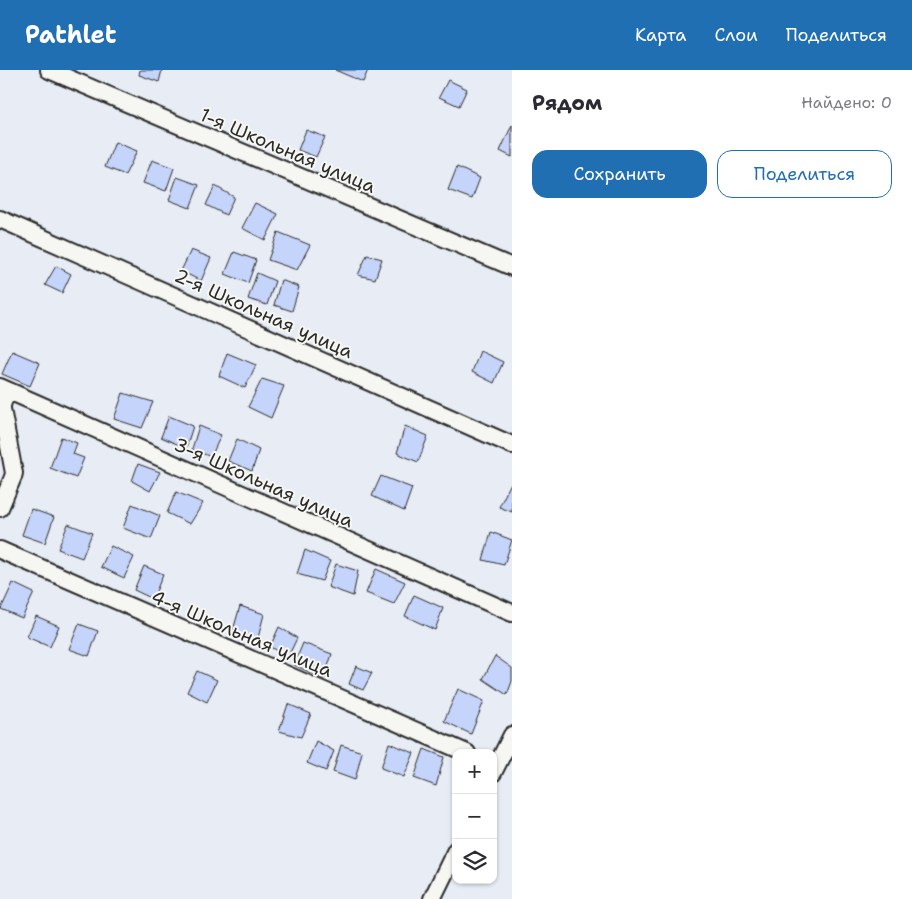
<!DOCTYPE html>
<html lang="ru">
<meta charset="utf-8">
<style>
:root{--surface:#fff;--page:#f2f2f3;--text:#2b2b33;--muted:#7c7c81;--line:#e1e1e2;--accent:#1f6fb2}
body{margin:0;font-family:"Shantell Sans",sans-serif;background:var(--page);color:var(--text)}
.controls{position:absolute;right:15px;bottom:15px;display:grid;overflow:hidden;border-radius:10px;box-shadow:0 1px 4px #0004}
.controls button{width:45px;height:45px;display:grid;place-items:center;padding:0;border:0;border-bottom:1px solid var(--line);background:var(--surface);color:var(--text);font:25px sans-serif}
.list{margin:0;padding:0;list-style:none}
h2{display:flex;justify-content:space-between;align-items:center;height:65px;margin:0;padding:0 20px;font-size:21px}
h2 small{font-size:16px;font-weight:400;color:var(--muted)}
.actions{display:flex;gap:10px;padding:15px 20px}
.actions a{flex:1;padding:11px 0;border:1px solid var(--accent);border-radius:15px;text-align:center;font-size:18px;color:var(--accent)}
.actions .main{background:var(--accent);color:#fff}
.icon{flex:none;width:28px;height:28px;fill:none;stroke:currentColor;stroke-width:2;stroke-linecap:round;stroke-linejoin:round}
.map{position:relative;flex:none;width:512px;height:829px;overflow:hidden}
header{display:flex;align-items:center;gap:30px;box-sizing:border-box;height:70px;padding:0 25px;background:var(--accent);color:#fff}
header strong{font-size:24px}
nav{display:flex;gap:28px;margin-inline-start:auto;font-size:18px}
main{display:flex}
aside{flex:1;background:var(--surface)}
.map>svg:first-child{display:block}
</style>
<header>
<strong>Pathlet</strong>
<nav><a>Карта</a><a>Слои</a><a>Поделиться</a></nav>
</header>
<main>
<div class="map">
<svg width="512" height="829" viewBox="0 0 512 829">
<rect width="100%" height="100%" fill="#e7ecf5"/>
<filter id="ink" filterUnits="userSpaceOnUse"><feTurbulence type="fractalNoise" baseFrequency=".02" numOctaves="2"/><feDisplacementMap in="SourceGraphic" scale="10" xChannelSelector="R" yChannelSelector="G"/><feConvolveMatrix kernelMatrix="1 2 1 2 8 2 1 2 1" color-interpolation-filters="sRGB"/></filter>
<g filter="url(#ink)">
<g fill="#c5d4fb" stroke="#2b2b2b">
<polygon points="140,0 162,0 159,12 139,5"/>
<polygon points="335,0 368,0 363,12"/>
<polygon points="448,10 467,19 459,36 439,27"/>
<polygon points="512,55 512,87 500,81"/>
<polygon points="306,60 325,67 316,87 298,80"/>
<polygon points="115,72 137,81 125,105 105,97"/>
<polygon points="152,90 174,98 166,121 143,113"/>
<polygon points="457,97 480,108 472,129 448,120"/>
<polygon points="177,107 199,115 190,138 169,130"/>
<polygon points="215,116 234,127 226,145 206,135"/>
<polygon points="255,133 278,144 265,170 242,158"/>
<polygon points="278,162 310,175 297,200 268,190"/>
<polygon points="191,180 211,188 201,211 181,201"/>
<polygon points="234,182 256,190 248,213 225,204"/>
<polygon points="367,185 382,189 375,209 358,205"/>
<polygon points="56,196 71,204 62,223 45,215"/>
<polygon points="257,203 275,211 267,235 248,229"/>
<polygon points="281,210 299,217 292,241 274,235"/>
<polygon points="12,281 40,293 30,316 2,304"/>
<polygon points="480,281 503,292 494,313 472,302"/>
<polygon points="227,283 256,295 245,318 219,306"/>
<polygon points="262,309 284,316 271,348 248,337"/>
<polygon points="123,323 153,332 142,358 114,349"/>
<polygon points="169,346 193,356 186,378 161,367"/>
<polygon points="199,356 221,365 211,387 192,379"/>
<polygon points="405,356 428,366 418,392 397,383"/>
<polygon points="61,367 77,373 73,384 84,388 76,408 50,398"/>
<polygon points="237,369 259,380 252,401 228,391"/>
<polygon points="138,394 160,402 150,421 132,411"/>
<polygon points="381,406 412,418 404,441 372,426"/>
<polygon points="511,413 512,413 512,442 499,437"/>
<polygon points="176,422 203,433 190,454 167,443"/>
<polygon points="132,434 160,446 151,469 123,458"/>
<polygon points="31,439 54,447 45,473 22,465"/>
<polygon points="68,454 92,463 82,488 58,479"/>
<polygon points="491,462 512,470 504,495 483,490"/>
<polygon points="111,476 134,487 124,508 101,497"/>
<polygon points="305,480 330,491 322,511 297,504"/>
<polygon points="336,494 358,501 353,526 328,517"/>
<polygon points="144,496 163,504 153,529 134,520"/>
<polygon points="376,499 405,512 394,534 366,523"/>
<polygon points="13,513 34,523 22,548 1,539"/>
<polygon points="414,525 443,538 435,560 405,546"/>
<polygon points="240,536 264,544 257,572 232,564"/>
<polygon points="36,546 59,556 50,577 27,567"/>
<polygon points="79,554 98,561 89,586 69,579"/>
<polygon points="279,557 297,568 288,587 270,577"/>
<polygon points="303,573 332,584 324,609 294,595"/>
<polygon points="495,586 512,598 512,611 507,625 483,609"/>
<polygon points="356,596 372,603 363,620 349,614"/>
<polygon points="197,601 217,610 207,632 187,622"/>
<polygon points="458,619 484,631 471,664 444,651"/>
<polygon points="288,634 311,644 301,667 279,661"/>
<polygon points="316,671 334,681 326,701 307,693"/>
<polygon points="389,673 414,683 404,707 381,698"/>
<polygon points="341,675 362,682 355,710 333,702"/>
<polygon points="424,679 444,687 436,716 414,708"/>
</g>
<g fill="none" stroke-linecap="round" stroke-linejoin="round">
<g stroke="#2b2b2b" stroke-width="20">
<g id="minor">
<polyline points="49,0 512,197"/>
<polyline points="0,149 512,375"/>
<polyline points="0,317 512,543"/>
<polyline points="0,438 13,407 14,403 2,339 2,335 7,321"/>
<polyline points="0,480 467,683"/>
<polyline points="493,703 512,665"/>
<polyline points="432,829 456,780"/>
</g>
</g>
<use href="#minor" stroke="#f6f6f2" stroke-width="16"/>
</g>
</g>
<g text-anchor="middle" stroke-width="4" stroke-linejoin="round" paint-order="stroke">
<g font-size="19" fill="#2b2b2b" stroke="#f6f6f2">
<text transform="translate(288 80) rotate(23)" y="7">1-я Школьная улица</text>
<text transform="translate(264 243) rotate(24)" y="7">2-я Школьная улица</text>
<text transform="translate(264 412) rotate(24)" y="7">3-я Школьная улица</text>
<text transform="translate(242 563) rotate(23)" y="7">4-я Школьная улица</text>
</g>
</g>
</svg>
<div class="controls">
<button>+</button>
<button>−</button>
<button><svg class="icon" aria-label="layers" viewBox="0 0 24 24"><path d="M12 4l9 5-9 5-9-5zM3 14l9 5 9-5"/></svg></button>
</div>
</div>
<aside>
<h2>Рядом<small>Найдено: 0</small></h2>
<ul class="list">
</ul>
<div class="actions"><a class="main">Сохранить</a><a>Поделиться</a></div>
</aside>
</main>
